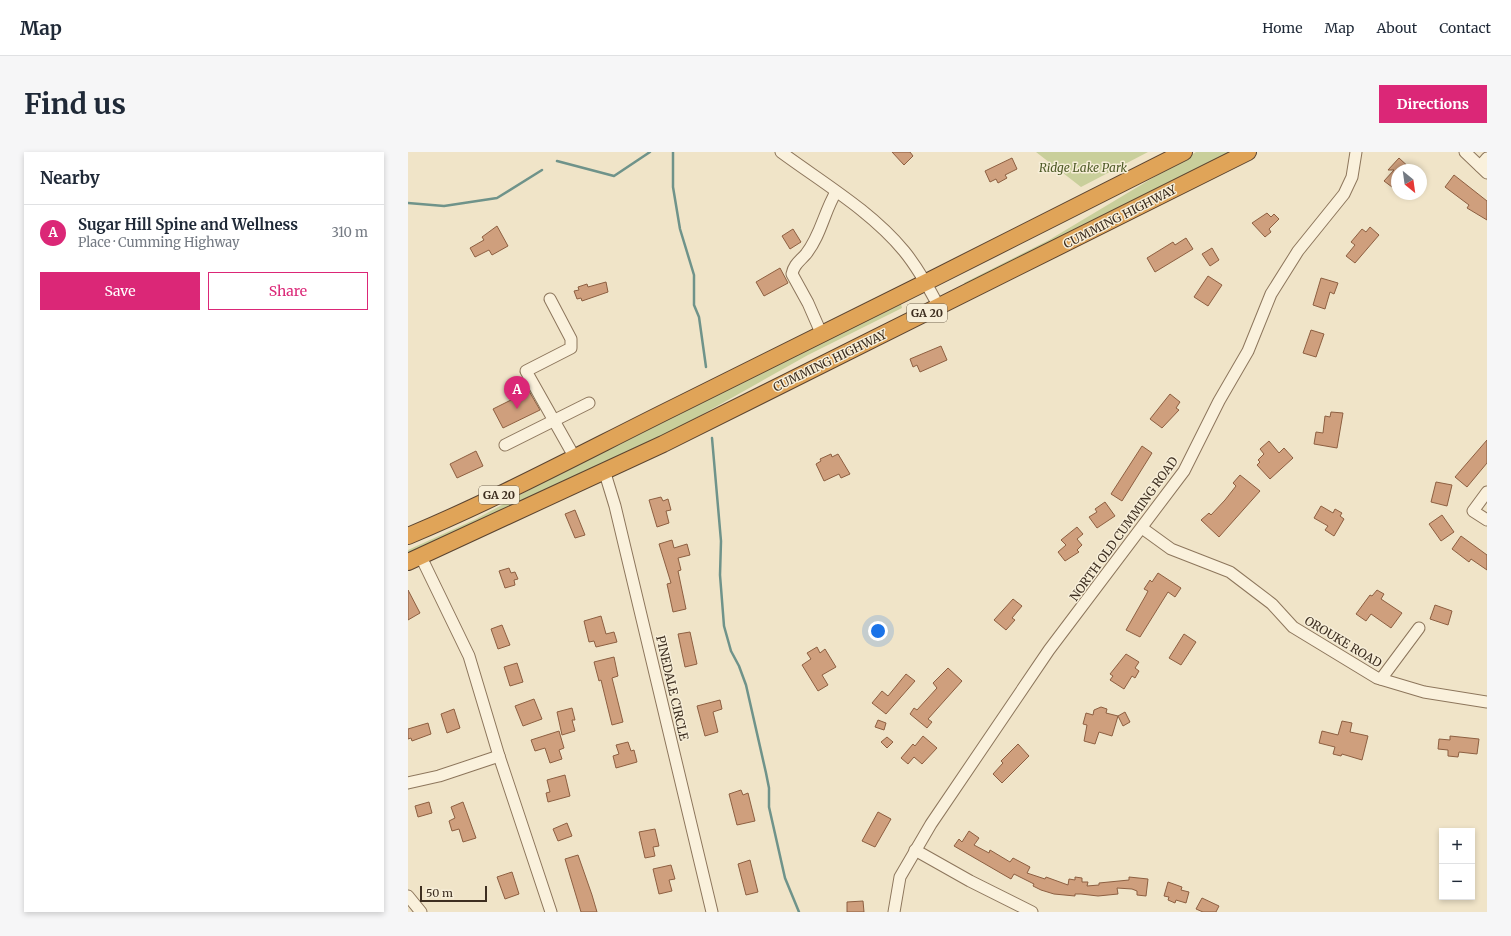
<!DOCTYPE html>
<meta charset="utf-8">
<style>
:root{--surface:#fff;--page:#f6f6f7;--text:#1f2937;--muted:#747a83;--line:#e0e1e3;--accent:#db2777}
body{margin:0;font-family:Merriweather,serif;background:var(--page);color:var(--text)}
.controls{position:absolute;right:12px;bottom:12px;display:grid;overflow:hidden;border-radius:0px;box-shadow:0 2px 6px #0003}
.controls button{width:36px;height:36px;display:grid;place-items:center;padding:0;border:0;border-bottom:1px solid var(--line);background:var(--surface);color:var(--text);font:20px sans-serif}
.compass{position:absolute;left:983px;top:12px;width:36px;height:36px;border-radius:50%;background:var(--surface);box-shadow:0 2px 6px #0003;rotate:151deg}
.scale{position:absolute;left:12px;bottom:10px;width:67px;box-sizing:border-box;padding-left:4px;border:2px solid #3d2e20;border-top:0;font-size:11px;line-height:14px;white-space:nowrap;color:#3d2e20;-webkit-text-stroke:3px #f7eed8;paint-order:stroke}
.you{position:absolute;left:470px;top:479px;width:14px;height:14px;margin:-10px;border:3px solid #fff;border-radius:50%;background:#1a73e8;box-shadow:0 0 0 6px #1a73e833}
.badge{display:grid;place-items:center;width:26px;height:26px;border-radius:50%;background:var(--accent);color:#fff;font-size:13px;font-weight:700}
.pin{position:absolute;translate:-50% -33px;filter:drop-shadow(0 1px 2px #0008)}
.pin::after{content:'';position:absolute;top:21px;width:14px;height:12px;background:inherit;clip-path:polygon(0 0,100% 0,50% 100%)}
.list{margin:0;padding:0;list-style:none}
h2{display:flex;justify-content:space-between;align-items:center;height:52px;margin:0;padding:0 16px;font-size:17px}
h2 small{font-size:13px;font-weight:400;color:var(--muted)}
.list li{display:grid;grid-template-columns:26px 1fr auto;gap:12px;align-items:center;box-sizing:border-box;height:56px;padding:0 16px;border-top:1px solid var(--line)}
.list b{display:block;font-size:15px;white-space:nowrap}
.list p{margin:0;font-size:13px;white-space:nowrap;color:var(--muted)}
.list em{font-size:13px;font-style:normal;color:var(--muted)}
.actions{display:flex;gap:8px;padding:12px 16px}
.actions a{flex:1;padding:9px 0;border:1px solid var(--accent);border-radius:0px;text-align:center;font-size:14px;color:var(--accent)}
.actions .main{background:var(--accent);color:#fff}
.map{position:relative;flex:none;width:1079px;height:760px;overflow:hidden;border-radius:0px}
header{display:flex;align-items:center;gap:24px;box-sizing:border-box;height:56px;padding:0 20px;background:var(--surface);border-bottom:1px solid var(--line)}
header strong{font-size:19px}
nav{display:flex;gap:22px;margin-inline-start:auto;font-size:14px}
.intro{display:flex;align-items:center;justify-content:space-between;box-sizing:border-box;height:96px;padding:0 24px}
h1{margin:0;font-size:28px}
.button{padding:10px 18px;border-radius:0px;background:var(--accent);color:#fff;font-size:14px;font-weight:700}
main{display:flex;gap:24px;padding:0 24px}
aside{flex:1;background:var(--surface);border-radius:0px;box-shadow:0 2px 6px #0003}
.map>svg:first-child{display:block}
</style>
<header>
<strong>Map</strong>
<nav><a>Home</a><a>Map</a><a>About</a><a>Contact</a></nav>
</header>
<div class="intro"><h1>Find us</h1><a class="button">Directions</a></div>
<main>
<aside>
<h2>Nearby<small></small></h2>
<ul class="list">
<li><span class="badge">A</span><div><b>Sugar Hill Spine and Wellness</b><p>Place · Cumming Highway</p></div><em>310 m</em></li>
</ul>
<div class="actions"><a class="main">Save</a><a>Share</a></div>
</aside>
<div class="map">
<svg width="1079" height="760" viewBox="0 0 1079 760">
<rect width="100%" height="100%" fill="#f0e4c8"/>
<g fill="#c9cf9b">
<polygon points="628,0 740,0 673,35"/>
<polygon points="788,0 826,0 559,136 556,131 641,88"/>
<polygon points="493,152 494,156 400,203 238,294 0,405 0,398 68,367 230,279"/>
</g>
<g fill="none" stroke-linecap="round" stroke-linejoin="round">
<g stroke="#6f938a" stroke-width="2.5">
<polyline points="265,0 265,35 272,77 286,123 286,153 291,165 298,215"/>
<polyline points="149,9 206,24 242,0"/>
<polyline points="0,51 36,54 89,46 134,18"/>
<polyline points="304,286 313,389 312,423 316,474 323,499 331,514 338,533 358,621 361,636 361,655 377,726 391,760"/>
</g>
</g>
<g fill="#cf9f7d" stroke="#8d5f41">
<polygon points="484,0 502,0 505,4 496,13"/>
<polygon points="604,6 609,17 597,23 599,26 590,31 588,27 582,30 577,19"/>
<polygon points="991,6 1004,18 989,18 989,29 984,35 976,29 986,18 980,18"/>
<polygon points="1046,23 1079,49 1079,68 1059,56 1061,53 1037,35"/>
<polygon points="859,61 863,65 866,62 871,67 861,77 863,80 857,85 844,71"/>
<polygon points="89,74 100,94 84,103 81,98 67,105 62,96 76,88 74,85"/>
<polygon points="962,75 971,83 947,111 938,104 947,93 943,90 954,77 958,80"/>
<polygon points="385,77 393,90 382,97 374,84"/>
<polygon points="778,86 785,97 747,120 739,106 765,90 767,93"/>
<polygon points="804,96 811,108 802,114 794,102"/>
<polygon points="372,116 380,131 356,144 348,130"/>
<polygon points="800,124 814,133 800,154 786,145"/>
<polygon points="913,126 930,131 926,142 922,140 917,157 905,153"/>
<polygon points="198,130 200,140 174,149 173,146 169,147 166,139 171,138 170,135 179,132 180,135"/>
<polygon points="903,178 916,182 908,205 895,201"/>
<polygon points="533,194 539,208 512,220 509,213 505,215 502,207"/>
<polygon points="121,239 132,258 95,276 85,257"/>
<polygon points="762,242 772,250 768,256 771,258 754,276 742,267"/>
<polygon points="923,260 935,261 929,296 906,292 908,280 915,281 917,264 922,265"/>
<polygon points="1079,288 1079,311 1059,335 1047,325"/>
<polygon points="861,289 871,301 876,296 885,306 862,327 849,313 852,310 850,308 856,302 852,297"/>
<polygon points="734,294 744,301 714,349 703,342"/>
<polygon points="68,299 75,314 49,326 42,312"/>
<polygon points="423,302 424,305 430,302 442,322 433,326 431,322 416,329 408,312 413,309 412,307"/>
<polygon points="832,323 852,339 811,385 793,368 801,361 803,363 817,348 828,334 825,331"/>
<polygon points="1028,330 1044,333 1039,354 1023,350"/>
<polygon points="253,345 255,349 260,347 263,358 258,359 261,371 249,375 241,348"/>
<polygon points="697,350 707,364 689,376 681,365 689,360 687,357"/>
<polygon points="913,354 925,361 927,357 934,361 932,364 936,367 926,384 917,378 920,374 906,366"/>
<polygon points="167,358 177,383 167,386 157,362"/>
<polygon points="1034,363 1046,380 1033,389 1021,372"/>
<polygon points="669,375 675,382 669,387 674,393 669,398 671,400 657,409 650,400 658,393 653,388"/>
<polygon points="1053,384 1079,403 1079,418 1063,407 1061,410 1044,397"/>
<polygon points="264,388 266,396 279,392 282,403 270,406 273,418 270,419 278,457 265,460 259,432 263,431 251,392"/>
<polygon points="101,416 103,421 107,420 110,427 106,428 107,433 97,436 91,419"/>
<polygon points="750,421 773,436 767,445 760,440 732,485 718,478 738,443 740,439 736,437 742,428 744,430"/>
<polygon points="0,438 12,461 0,468"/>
<polygon points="969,438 976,442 973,447 994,461 983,476 963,462 958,469 948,462 962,443 964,444"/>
<polygon points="605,447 614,454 604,466 607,468 598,478 586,468"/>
<polygon points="1027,453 1044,459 1040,473 1022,467"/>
<polygon points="193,464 198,482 206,480 209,490 188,495 186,489 181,490 176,469"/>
<polygon points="94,473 102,493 90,497 83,477"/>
<polygon points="282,480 289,512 277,515 270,482"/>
<polygon points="776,482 788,490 773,513 761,506"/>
<polygon points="409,495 412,501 417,497 428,515 414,523 420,533 410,539 394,513 403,507 399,501"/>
<polygon points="718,502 731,510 727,516 731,519 727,526 724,524 716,537 702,528 705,524 702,522"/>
<polygon points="206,505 210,524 204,526 215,570 204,573 193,528 191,529 186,510"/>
<polygon points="109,511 115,530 102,534 96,515"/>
<polygon points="540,516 554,529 520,567 524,570 519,576 502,562 506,556 509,558 529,536 525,531"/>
<polygon points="498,522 507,529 478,562 464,551 474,539 480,544"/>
<polygon points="126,547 134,567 115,574 107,554"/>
<polygon points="312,548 314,557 305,560 310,580 297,584 289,554"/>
<polygon points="693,555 699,557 698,561 710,564 704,584 691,580 687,592 676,589 679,573 675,572 678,561 685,563 686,558"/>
<polygon points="164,556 167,568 164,568 167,579 154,583 149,560"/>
<polygon points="46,557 52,576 39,581 33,562"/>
<polygon points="717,560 722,570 715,574 710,564"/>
<polygon points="470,568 478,571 476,578 467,575"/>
<polygon points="934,569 944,571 942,580 960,584 954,608 934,602 933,604 925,602 927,595 911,591 914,579 930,583"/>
<polygon points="20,571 23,582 4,589 3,586 0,587 0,577"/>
<polygon points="151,579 156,596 151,598 154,607 142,611 137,596 127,599 123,588"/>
<polygon points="515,584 529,596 514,612 506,605 500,612 493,606 505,592 507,594"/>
<polygon points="1042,584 1071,587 1069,602 1051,600 1050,605 1040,604 1040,598 1030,597 1031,587 1042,588"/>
<polygon points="479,585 485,590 479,596 473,590"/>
<polygon points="220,590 223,599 226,598 229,610 208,616 205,604 211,602 208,593"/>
<polygon points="610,592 621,604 594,631 585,622 595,611 593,609"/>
<polygon points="157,623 162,644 140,650 138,641 142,640 139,628"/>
<polygon points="333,638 335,643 340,641 347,669 329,673 321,642"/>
<polygon points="21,650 24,661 10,665 7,654"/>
<polygon points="55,650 68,686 55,690 51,677 44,679 41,669 47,666 43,655"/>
<polygon points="470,660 483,667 467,695 454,689"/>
<polygon points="159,671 164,684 150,689 145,677"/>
<polygon points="247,677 251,694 245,695 247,704 237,706 231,680"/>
<polygon points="561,679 571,686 566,693 581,701 582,698 602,710 605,706 622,715 619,721 637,727 638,725 660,733 661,727 667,728 667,725 674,726 674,730 680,730 679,734 691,733 691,731 721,728 721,725 740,727 738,744 729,743 729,739 724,737 709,736 710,742 690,744 673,742 667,742 667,744 646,742 633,738 625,734 626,732 606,722 603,727 546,694 551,687 554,690"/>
<polygon points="170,703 184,743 189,760 173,760 157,707"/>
<polygon points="342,708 350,740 338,743 330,712"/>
<polygon points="263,713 267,727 261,728 264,739 251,742 245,717"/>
<polygon points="104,720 111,742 97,747 89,725"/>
<polygon points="760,730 774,735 773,738 781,740 778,751 768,748 767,751 760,748 761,745 756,744"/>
<polygon points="794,746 811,754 808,760 795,760 788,757"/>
<polygon points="455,749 456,760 439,760 439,750"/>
</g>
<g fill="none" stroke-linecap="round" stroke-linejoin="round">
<g stroke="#8d765c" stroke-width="13">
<g id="minor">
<path d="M373,0C415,31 463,59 496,99C510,116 521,136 531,155"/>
<polyline points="1057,0 1079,21"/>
<polyline points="1072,14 1079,6"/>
<polyline points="142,147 163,187 163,196 118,219 167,306"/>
<path d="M414,183L400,151L384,122C386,112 392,109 398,102C413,83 416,60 428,40"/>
<polyline points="97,293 181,251"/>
<polyline points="196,318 207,354 304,760"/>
<polyline points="1079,340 1065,359 1079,368"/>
<polyline points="734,376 763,397 822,420 864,452 885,475 969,526 1016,540 1079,550"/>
<polyline points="13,405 61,504 91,604 143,760"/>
<polyline points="973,527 1011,476"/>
<polyline points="0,631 31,624 91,604"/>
<polyline points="507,698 562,729 624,760"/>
<polyline points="0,744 13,760"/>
<polyline points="486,760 492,725 523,672 641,498 776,319 811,249 840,199 863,142 890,99 936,42 944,25 948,0"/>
</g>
</g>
<g stroke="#5b4430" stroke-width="18">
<g id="highway">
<path d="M0,384C91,346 178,299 267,255C437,171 607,86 776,0"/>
<polyline points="0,410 255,292 840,0"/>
</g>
</g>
<use href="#minor" stroke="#faf1dc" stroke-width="11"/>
<use href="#highway" stroke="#e0a458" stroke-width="16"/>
</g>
<g text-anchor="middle" stroke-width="3" stroke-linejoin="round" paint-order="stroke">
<g fill="#f7eed8" stroke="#756857" stroke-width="1">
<rect x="499" y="152" width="40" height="18" rx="3"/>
<rect x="71" y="334" width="40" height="18" rx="3"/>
</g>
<g font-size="11" font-weight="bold" fill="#3d2e20">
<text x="519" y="165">GA 20</text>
<text x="91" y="347">GA 20</text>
</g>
<g font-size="12" font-style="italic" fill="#4d5a26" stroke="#f7eed8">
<text x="675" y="20">Ridge Lake Park</text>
</g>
<g font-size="12" fill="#3d2e20" stroke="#f7eed8">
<text transform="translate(712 65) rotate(-27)" y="4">CUMMING HIGHWAY</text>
<text transform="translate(422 209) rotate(-26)" y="4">CUMMING HIGHWAY</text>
<text transform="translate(716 377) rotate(-54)" y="4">NORTH OLD CUMMING ROAD</text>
<text transform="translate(935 490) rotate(31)" y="4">OROUKE ROAD</text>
<text transform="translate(264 536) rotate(77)" y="4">PINEDALE CIRCLE</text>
</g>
</g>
</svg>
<div class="controls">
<button>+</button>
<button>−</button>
</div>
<svg class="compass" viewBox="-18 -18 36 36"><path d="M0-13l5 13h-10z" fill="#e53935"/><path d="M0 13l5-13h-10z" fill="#747a83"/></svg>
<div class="scale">50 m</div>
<div class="you"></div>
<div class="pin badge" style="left:109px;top:257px">A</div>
</div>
</main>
